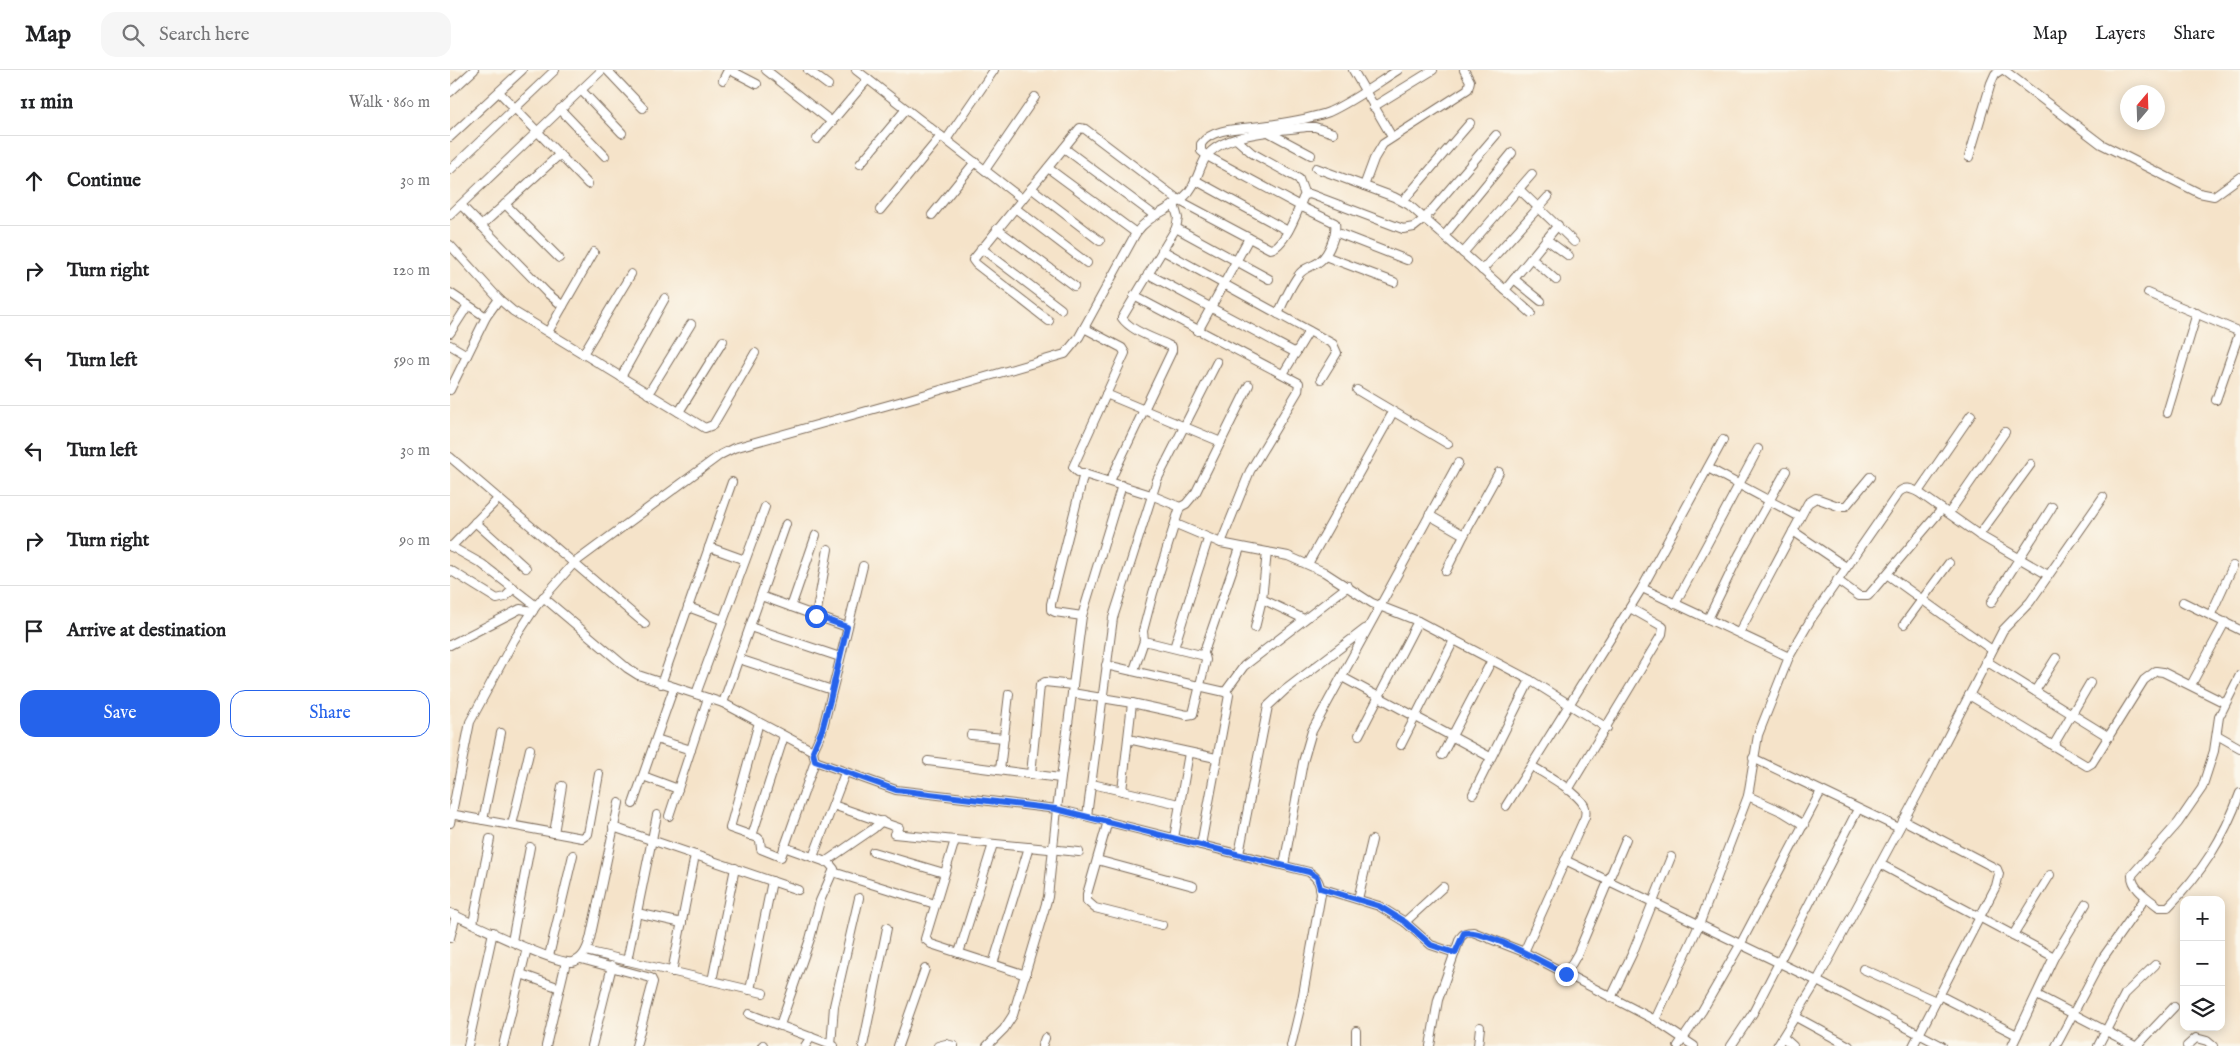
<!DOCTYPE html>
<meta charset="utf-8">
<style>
:root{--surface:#fff;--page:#f6f6f6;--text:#202124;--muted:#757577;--line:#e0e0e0;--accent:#2563eb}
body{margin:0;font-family:"IM FELL English",serif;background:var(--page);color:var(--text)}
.controls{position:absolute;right:15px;bottom:15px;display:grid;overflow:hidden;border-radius:10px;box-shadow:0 2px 12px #0003}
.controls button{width:45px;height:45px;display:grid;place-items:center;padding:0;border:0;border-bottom:1px solid var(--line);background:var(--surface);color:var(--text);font:25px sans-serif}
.compass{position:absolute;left:1670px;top:15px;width:45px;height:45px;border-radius:50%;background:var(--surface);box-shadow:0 2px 12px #0003;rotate:19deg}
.stop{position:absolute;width:15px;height:15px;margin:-11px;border:4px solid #2563eb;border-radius:50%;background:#fff}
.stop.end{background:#2563eb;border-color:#fff;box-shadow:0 1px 5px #0008}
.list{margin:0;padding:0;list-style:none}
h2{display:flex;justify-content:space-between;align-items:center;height:65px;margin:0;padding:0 20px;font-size:21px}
h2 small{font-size:16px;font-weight:400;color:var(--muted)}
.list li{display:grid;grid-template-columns:32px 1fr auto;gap:15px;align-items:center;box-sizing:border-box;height:90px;padding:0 20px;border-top:1px solid var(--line)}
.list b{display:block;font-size:19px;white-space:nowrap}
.list em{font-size:16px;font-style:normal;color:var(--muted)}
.actions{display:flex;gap:10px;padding:15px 20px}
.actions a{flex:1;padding:11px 0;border:1px solid var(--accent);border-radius:15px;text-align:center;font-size:18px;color:var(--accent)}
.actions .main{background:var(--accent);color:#fff}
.icon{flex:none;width:28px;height:28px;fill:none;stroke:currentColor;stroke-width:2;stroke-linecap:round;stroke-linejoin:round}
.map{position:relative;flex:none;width:1790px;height:976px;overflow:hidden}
header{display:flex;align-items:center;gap:30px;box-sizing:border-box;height:70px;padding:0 25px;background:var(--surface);border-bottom:1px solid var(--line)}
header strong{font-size:24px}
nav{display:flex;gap:28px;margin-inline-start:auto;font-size:18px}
.search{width:350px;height:45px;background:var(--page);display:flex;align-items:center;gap:12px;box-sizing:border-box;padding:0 18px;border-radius:15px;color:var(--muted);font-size:19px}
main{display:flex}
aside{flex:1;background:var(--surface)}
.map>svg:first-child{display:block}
</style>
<header>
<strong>Map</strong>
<div class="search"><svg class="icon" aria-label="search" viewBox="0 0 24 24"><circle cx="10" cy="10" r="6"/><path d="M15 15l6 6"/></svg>Search here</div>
<nav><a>Map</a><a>Layers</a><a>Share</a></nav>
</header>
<main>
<aside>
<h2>11 min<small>Walk · 860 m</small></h2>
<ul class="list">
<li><svg class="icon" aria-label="ahead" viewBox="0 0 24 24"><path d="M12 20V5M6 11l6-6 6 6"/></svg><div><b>Continue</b></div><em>30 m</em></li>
<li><svg class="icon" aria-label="right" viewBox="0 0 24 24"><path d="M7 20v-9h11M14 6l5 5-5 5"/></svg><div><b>Turn right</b></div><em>120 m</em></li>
<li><svg class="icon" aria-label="left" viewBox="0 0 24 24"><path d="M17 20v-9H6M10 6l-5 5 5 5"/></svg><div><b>Turn left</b></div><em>590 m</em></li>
<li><svg class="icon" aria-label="left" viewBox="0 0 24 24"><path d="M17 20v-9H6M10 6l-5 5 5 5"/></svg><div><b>Turn left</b></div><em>30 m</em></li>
<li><svg class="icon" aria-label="right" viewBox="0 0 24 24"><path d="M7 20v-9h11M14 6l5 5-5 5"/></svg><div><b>Turn right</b></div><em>90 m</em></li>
<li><svg class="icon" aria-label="arrive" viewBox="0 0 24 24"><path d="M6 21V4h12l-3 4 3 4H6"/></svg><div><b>Arrive at destination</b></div></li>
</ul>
<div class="actions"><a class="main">Save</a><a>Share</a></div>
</aside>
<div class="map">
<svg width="1790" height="976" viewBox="0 0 1790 976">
<rect width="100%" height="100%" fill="#fbf7ec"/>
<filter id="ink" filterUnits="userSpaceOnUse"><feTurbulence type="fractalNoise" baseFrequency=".02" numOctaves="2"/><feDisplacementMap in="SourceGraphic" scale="10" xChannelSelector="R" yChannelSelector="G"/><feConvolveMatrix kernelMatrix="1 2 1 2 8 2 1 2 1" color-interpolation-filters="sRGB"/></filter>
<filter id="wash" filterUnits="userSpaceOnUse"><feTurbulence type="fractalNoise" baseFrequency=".0096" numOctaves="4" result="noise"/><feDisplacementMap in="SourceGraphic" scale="20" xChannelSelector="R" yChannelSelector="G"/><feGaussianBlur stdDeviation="1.12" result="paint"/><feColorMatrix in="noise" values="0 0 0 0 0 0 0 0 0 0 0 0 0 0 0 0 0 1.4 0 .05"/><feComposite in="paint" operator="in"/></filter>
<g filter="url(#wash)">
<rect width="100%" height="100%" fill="#f5e3c9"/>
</g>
<g filter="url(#ink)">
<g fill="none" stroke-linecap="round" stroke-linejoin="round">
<g stroke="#7c6b5a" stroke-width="10">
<g id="minor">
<polyline points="157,0 193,38"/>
<polyline points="280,0 307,14"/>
<polyline points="316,0 382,52"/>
<polyline points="358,0 378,15"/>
<polyline points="406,0 572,129"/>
<polyline points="903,0 942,67"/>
<polyline points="1554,0 1651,74 1749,123 1764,126 1790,107"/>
<polyline points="273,10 278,0"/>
<polyline points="131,20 172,63"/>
<polyline points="0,22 24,0"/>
<polyline points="49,22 138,114"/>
<polyline points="923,37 983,0"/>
<polyline points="110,39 155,86"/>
<polyline points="820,63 861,85"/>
<polyline points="0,67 72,0"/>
<polyline points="367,69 418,9"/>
<polyline points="786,69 802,83 849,109 855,125"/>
<polyline points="496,70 544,0"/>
<polyline points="614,78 704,145"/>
<polyline points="1519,87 1541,13 1545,4 1551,0"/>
<polyline points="410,94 456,39"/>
<polyline points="598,98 686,163"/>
<polyline points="866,98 944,127 959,135 1081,243"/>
<polyline points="0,100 105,0"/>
<polyline points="535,100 585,27"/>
<polyline points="745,110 838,161"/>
<polyline points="914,116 924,89 933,74 1018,19 1020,11 1014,0"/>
<polyline points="581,118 650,171"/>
<polyline points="1069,119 1124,172"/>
<polyline points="953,131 1020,53"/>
<polyline points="55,134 109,188"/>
<polyline points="11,135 97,223 113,236"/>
<polyline points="565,138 637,193"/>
<polyline points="430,140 491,66"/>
<polyline points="0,145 152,0"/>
<polyline points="482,145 525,92"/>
<polyline points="31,156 109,85"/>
<polyline points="726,158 819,209"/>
<polyline points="547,159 624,216"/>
<polyline points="885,162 957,190"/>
<polyline points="994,166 1062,83"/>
<polyline points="1096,169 1119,186"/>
<polyline points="0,175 49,229 63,241 255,358 263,355 266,350 305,283"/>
<polyline points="531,178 611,239"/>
<polyline points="712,180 883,274 887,283 871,309"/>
<polyline points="1013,183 1082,104"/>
<polyline points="875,186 944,212"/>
<polyline points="1081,188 1106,210"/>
<polyline points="1032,200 1098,127"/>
<polyline points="698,204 846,283"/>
<polyline points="1064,209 1091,231"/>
<polyline points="1055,220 1108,155"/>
<polyline points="0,223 36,247"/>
<polyline points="1698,223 1790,262"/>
<polyline points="684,226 849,313 848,321 800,401 771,473"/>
<path d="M828,244C834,231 840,217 848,206C853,197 863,197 870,191C879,184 887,163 885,153L850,136L757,86L751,81V74C763,56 798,59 819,55C839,52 860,49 879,42C903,31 926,14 948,0"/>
<path d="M599,251L526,194L523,190L630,58L635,59L730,131L820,179C834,178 848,141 853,128L855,125L860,124L953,159L964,157L974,149L1046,65"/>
<polyline points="634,258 672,278 675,283 623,397 628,402 701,425 730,437 703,523 693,561 694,571"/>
<polyline points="748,261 799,168"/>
<polyline points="98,262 144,182"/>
<polyline points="0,263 18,235"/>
<polyline points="0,275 17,285"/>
<polyline points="133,284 181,204"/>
<polyline points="833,304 859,261"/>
<polyline points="171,307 215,228"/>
<polyline points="0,320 36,247 49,229"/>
<polyline points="907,320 998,374"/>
<polyline points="198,324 241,254"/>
<polyline points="656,324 771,372"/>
<polyline points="1766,330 1790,261"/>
<polyline points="229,342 273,271"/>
<polyline points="1717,343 1747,243"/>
<polyline points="0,387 195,554"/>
<polyline points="1258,398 1350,447"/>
<path d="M660,411L722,281V277L718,275C704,268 681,261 672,248L726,158L728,148L724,134"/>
<polyline points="1468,422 1521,345"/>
<polyline points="730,437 736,434 746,422 799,315"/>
<polyline points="1499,443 1555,362"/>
<polyline points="979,445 1014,465"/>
<polyline points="25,452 76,498"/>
<polyline points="726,454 771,473 838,486 874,502 922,533 968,551 1080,610 1157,658"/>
<polyline points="1343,461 1396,497"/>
<polyline points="1529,465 1581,394"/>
<polyline points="0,476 32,494 86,536"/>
<polyline points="1,477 48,429"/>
<polyline points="259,477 295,490"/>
<polyline points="858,494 943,342"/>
<polyline points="0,500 47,529 55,527 64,518"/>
<polyline points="996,501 1014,465 1049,402"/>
<polyline points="1438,505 1542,580"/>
<polyline points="1387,510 1409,526 1418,526 1492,439"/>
<polyline points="1192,518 1339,587"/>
<polyline points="311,526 397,557"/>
<polyline points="93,527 177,598 188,605 273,633 363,681 365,691 362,700 331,787 311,779 310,770 308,768 280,758 309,652"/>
<polyline points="812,529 854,549"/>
<polyline points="1733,532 1790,560"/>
<polyline points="1541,533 1602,437"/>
<polyline points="1225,534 1308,379"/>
<polyline points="238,537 273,550"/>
<polyline points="341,537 366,465"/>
<polyline points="1761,544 1783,496"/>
<polyline points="366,546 378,479"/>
<polyline points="632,546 605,542 601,540 601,534 634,403"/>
<polyline points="1258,549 1289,485 1336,401"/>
<polyline points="1454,554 1499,493"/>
<polyline points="300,557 390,587"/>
<polyline points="805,558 812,529 817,482"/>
<polyline points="1289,563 1358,433 1366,428 1388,436 1396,436 1420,407"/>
<polyline points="0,575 70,539 83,541"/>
<polyline points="724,578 758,469"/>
<polyline points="753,585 790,478"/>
<polyline points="289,589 382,620"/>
<polyline points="1536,591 1659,667"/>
<polyline points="656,595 775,622 779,625 751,775"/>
<path d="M1790,605L1769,647L1764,681L1752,718L1728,753L1682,805C1681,818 1699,829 1709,837H1718C1752,803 1774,768 1790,723"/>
<polyline points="892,607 1040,687"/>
<polyline points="211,614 282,412"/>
<polyline points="1741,615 1775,552"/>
<polyline points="1585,621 1606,588"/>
<polyline points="775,622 794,596 898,516"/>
<polyline points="622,623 682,633 737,645 743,644 756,590 755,586 694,571 684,600"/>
<polyline points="246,624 315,437"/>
<polyline points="1519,625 1637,696 1642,693 1694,610 1706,601 1713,602 1775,633"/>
<polyline points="273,633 336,454"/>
<polyline points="521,665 554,668"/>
<polyline points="909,665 968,551"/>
<polyline points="1767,665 1790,678"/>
<polyline points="206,669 241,680"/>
<polyline points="678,669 766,688"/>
<polyline points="951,675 1004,570"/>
<polyline points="1603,676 1640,613"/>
<polyline points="363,681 372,661 380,630 413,496"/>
<polyline points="992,685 1042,590"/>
<polyline points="1303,688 1449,758"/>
<path d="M365,691L446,720L607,739L859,802C868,808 870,813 871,824L852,930L841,976"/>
<polyline points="478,691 610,708"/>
<polyline points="550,700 559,624"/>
<polyline points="581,704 590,615 595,612 623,615"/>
<polyline points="193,706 228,719"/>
<polyline points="642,714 729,734"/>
<polyline points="1118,720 1212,564 1213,557 1210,555 1180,538"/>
<polyline points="672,721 682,633"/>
<polyline points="1023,724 1080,610"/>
<polyline points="1298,726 1333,742 1354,755"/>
<polyline points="183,734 224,617"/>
<polyline points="383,735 449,758"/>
<polyline points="1056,736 1192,518 1273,370"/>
<polyline points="0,744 132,768 138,764 149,704"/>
<polyline points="219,746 258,628"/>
<polyline points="637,746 663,548 707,410 767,292"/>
<polyline points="33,750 51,663"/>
<polyline points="1453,750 1547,799 1549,804 1546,816 1463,976"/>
<polyline points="658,751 637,824 637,831 645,838 712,855"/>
<path d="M0,753L20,652L64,570L86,536L124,493L270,385L284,378L449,332L615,284L629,267L686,163C701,143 718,142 734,127C746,117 748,100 756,87C772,63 829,61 856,57H865L883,63"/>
<polyline points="62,755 80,679"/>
<polyline points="163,757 348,820"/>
<polyline points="104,763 112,716"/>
<polyline points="444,764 629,782"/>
<polyline points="302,766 334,666"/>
<polyline points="724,768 739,683"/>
<polyline points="505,770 475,869 481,874 576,905"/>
<polyline points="423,782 494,803"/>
<polyline points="789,784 818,636 835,620 915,559"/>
<polyline points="363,787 395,703"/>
<polyline points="647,790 743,816"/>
<polyline points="1115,790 1367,911 1492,976"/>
<polyline points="375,792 423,759 432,751"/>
<polyline points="1430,794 1604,887"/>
<polyline points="834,795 853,692 862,661 1008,393"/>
<polyline points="383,802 485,834"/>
<polyline points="870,818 929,836 955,852 981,875 1005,883"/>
<polyline points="908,829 922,770"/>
<path d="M0,843C20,852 106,895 122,892C133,890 137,879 140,869L169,733"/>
<polyline points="187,843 232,853"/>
<polyline points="955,852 993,817"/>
<polyline points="23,853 40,769"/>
<polyline points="1563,865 1600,805"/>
<polyline points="0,868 6,845"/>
<polyline points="62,871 80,777"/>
<polyline points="136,881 313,923"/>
<path d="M1074,882L1135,747C1136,742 1136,739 1134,735C1125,720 1096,705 1082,696"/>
<polyline points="509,883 543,774"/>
<polyline points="99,886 123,785"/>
<polyline points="131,889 201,908 203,912 186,976"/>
<polyline points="177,891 207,745"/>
<polyline points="543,894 579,777"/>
<polyline points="1413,899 1486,931"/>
<polyline points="222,902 245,785"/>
<polyline points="71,904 110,918"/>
<polyline points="1116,904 1128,883 1176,769"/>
<polyline points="262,911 285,798"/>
<polyline points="300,920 322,811"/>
<polyline points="1489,925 1567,965"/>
<polyline points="1587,925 1685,976"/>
<polyline points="1161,928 1183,882 1221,787"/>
<polyline points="299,944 384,976"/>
<polyline points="1346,947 1399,976"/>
<path d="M1205,950L1249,855L1298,726L1308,665L1339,587L1361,549L1449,422C1456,416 1461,419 1468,422L1529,465L1598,505"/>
<polyline points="330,955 360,869 370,831 384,799 379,793 334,777"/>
<polyline points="1333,967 1343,976"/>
<polyline points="18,976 43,862"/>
<polyline points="53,976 77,878"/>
<polyline points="96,976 116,892"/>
<polyline points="142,976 162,896"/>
<polyline points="312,976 313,975"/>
<polyline points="355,976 361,967"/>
<polyline points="381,976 384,936 409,828"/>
<polyline points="413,976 437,858"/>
<polyline points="448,976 475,899"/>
<polyline points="488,976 496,974 504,976"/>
<polyline points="537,976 554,959 563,945 598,827 607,739 632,546 672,415"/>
<polyline points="592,976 595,968"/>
<polyline points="906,976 906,961"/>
<path d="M980,976L988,930L1010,868C1014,863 1016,862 1023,862L1074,882L1205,950L1244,976"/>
<polyline points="1028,976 1030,957"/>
<polyline points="1228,976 1252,941 1290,875 1371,721"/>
<polyline points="1281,976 1303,943 1408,739"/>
<polyline points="1327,976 1367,911 1478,705 1553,560 1580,532 1653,427"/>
<polyline points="1562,976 1604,887 1636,834"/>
<polyline points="1606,976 1652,889 1696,827"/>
<polyline points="1648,976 1675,924 1705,895"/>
<polyline points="1687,976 1724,937"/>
<polyline points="1737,976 1746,968 1757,971 1763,976"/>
</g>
</g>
<use href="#minor" stroke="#fff" stroke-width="8"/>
</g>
</g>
<g fill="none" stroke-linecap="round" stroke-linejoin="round" filter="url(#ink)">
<path stroke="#2563eb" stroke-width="6" d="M366,546L397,557L380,630L372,660L363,681L365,691L446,720L606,739L859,802L867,807L870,818L929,836L955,852L981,875L1005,883L1014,863C1032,858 1097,894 1116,904"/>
</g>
</svg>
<div class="controls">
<button>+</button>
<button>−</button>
<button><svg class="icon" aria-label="layers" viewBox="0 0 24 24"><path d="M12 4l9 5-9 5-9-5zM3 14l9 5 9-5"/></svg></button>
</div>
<svg class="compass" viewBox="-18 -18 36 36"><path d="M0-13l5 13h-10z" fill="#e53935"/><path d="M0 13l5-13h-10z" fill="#757577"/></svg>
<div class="stop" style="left:366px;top:546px"></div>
<div class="stop end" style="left:1116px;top:904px"></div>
</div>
</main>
